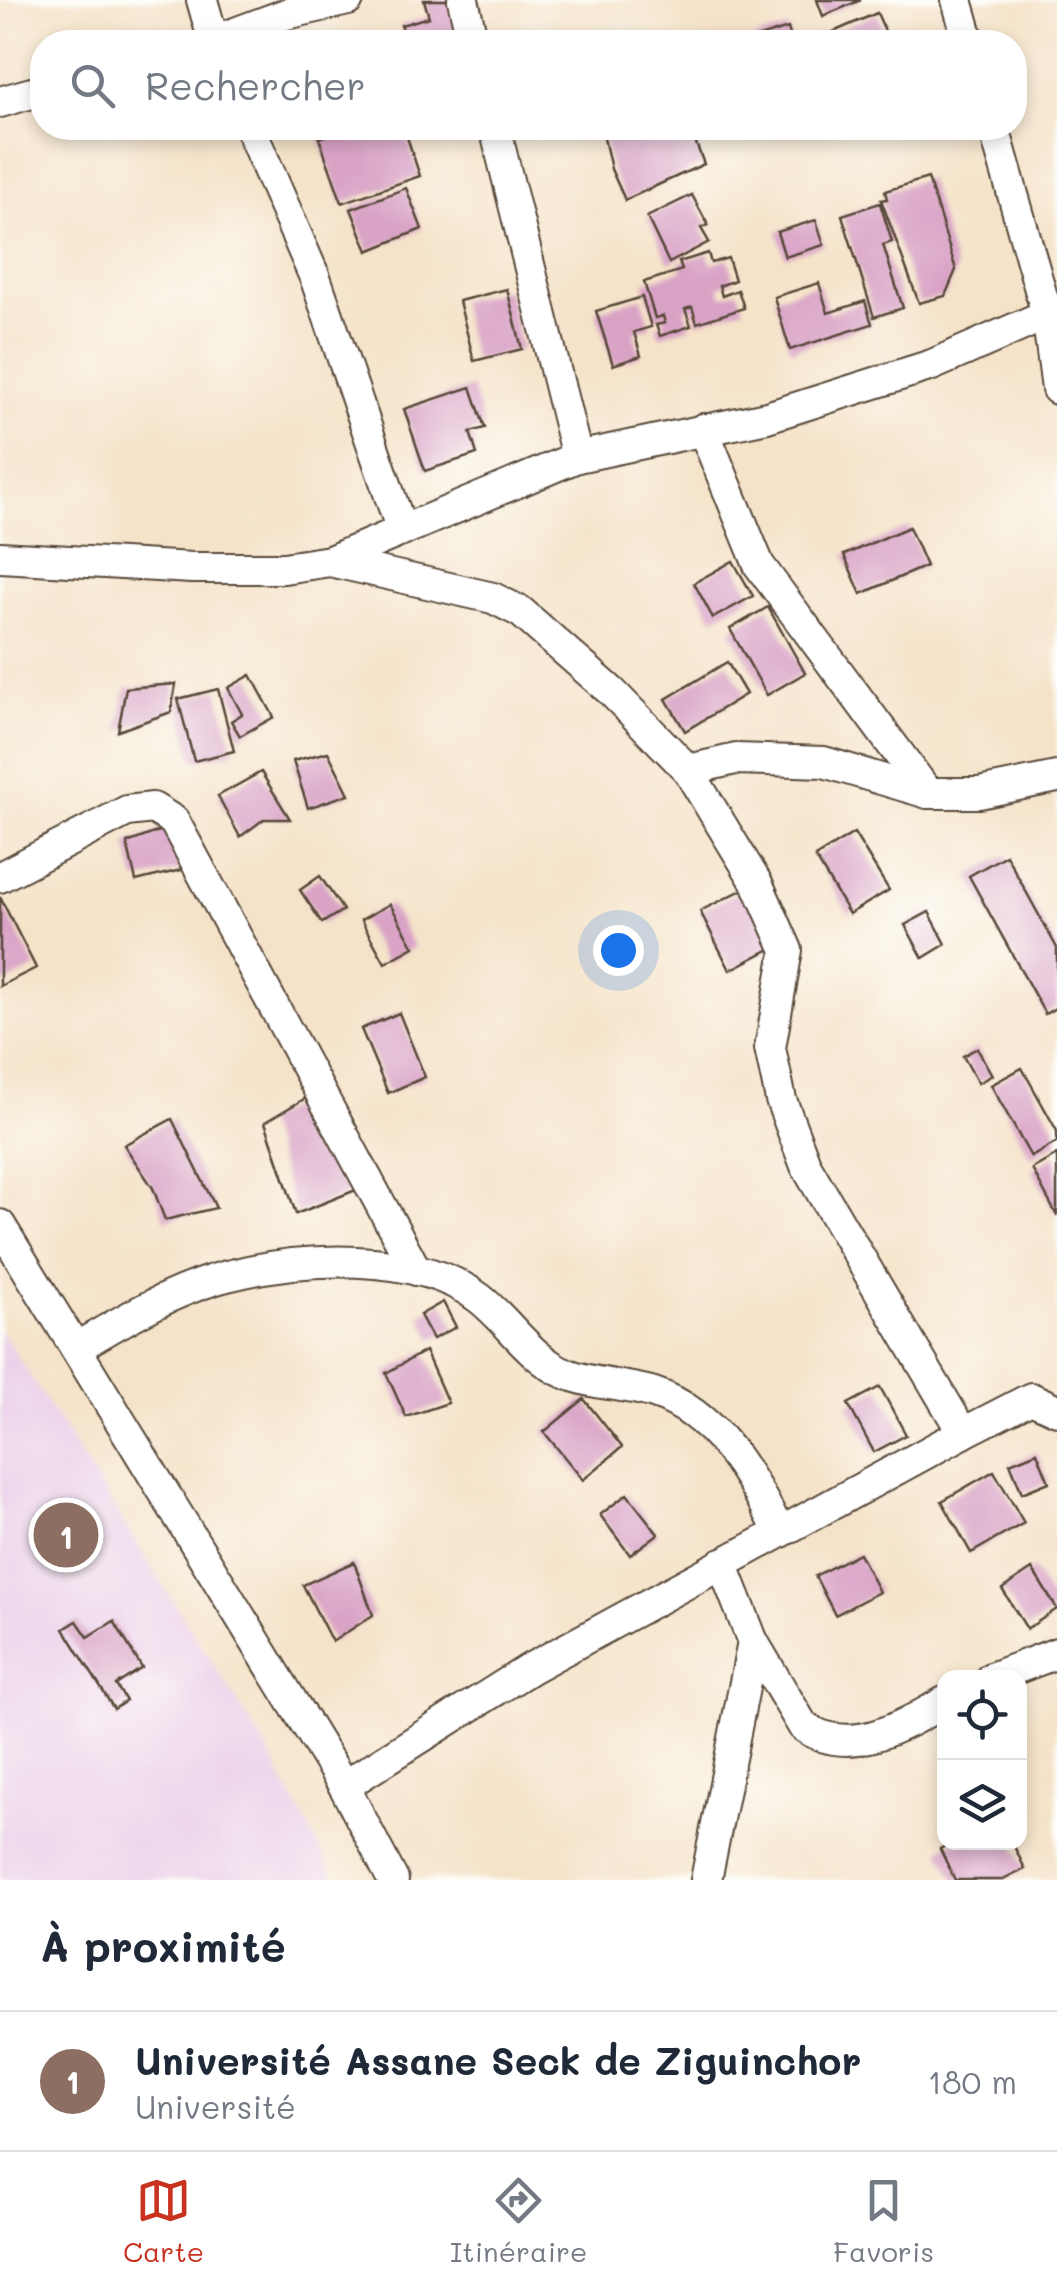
<!DOCTYPE html>
<html lang="fr">
<meta charset="utf-8">
<style>
:root{--surface:#fff;--page:#f6f6f7;--text:#1f2937;--muted:#747a83;--line:#e0e1e3;--accent:#c8321e}
body{margin:0;font-family:Mali,sans-serif;background:var(--page);color:var(--text)}
.controls{position:absolute;right:30px;bottom:30px;display:grid;overflow:hidden;border-radius:20px;box-shadow:0 5px 15px #0003}
.controls button{width:90px;height:90px;display:grid;place-items:center;padding:0;border:0;border-bottom:2px solid var(--line);background:var(--surface);color:var(--text);font:50px sans-serif}
.you{position:absolute;left:618px;top:950px;width:35px;height:35px;margin:-25px;border:8px solid #fff;border-radius:50%;background:#1a73e8;box-shadow:0 0 0 15px #1a73e833}
.badge{display:grid;place-items:center;width:65px;height:65px;border-radius:50%;background:var(--accent);color:#fff;font-size:32px;font-weight:700}
.pin{position:absolute;translate:-50% -50%;border:5px solid #fff;box-shadow:0 2px 10px #0006}
.list{margin:0;padding:0;list-style:none}
h2{display:flex;justify-content:space-between;align-items:center;height:130px;margin:0;padding:0 40px;font-size:42px}
h2 small{font-size:32px;font-weight:400;color:var(--muted)}
.list li{display:grid;grid-template-columns:65px 1fr auto;gap:30px;align-items:center;box-sizing:border-box;height:140px;padding:0 40px;border-top:2px solid var(--line)}
.list b{display:block;font-size:38px;white-space:nowrap}
.list p{margin:0;font-size:32px;white-space:nowrap;color:var(--muted)}
.list em{font-size:32px;font-style:normal;color:var(--muted)}
.icon{flex:none;width:55px;height:55px;fill:none;stroke:currentColor;stroke-width:2;stroke-linecap:round;stroke-linejoin:round}
.map{position:relative;flex:none;width:1057px;height:1880px;overflow:hidden}
.search{position:absolute;background:var(--surface);box-shadow:0 5px 15px #0003;left:30px;right:30px;top:30px;height:110px;display:flex;align-items:center;gap:25px;box-sizing:border-box;padding:0 35px;border-radius:40px;color:var(--muted);font-size:38px}
.sheet{height:270px;background:var(--surface)}
nav{display:flex;justify-content:space-around;align-items:center;box-sizing:border-box;height:140px;border-top:2px solid var(--line);background:var(--surface);font-size:28px;color:var(--muted)}
nav a{display:grid;justify-items:center;gap:5px}
nav .on{color:var(--accent)}
.map>svg:first-child{display:block}
</style>
<div class="map">
<svg width="1057" height="1880" viewBox="0 0 1057 1880">
<rect width="100%" height="100%" fill="#fdfcf7"/>
<filter id="ink" filterUnits="userSpaceOnUse"><feTurbulence type="fractalNoise" baseFrequency=".01" numOctaves="2"/><feDisplacementMap in="SourceGraphic" scale="20" xChannelSelector="R" yChannelSelector="G"/><feConvolveMatrix kernelMatrix="1 2 1 2 8 2 1 2 1" color-interpolation-filters="sRGB"/></filter>
<filter id="wash" filterUnits="userSpaceOnUse"><feTurbulence type="fractalNoise" baseFrequency=".0048" numOctaves="4" result="noise"/><feDisplacementMap in="SourceGraphic" scale="40" xChannelSelector="R" yChannelSelector="G"/><feGaussianBlur stdDeviation="2.25" result="paint"/><feColorMatrix in="noise" values="0 0 0 0 0 0 0 0 0 0 0 0 0 0 0 0 0 1.4 0 .05"/><feComposite in="paint" operator="in"/></filter>
<g filter="url(#wash)">
<rect width="100%" height="100%" fill="#f5e3c9"/>
<polygon fill="#ecd1ea" points="0,1329 263,1742 337,1880 0,1880"/>
<g id="blocks">
<g fill="#d9a3c6">
<polygon points="424,0 454,0 467,42 407,42 401,25 429,17"/>
<polygon points="817,0 861,0 823,16"/>
<polygon points="877,13 886,33 865,42 810,42"/>
<polygon points="788,28 792,42 743,42"/>
<polygon points="348,128 404,128 420,176 342,203 319,138"/>
<polygon points="625,128 690,128 704,164 625,200 611,169 604,138"/>
<polygon points="928,178 956,270 945,296 919,303 881,200 887,199 885,191"/>
<polygon points="406,188 422,229 368,251 351,209"/>
<polygon points="692,195 708,225 701,228 709,242 669,263 647,217"/>
<polygon points="880,203 892,242 883,245 903,308 874,317 842,215"/>
<polygon points="816,220 824,245 785,257 777,232"/>
<polygon points="708,253 711,263 728,258 735,280 719,286 722,296 738,290 744,308 697,323 692,307 685,309 691,326 660,336 656,325 665,323 663,316 655,318 644,282 682,270 679,262"/>
<polygon points="819,283 828,313 865,301 872,324 790,350 774,297"/>
<polygon points="507,289 522,349 474,361 459,301"/>
<polygon points="642,297 651,327 634,332 641,356 613,365 596,311"/>
<polygon points="471,387 485,428 470,432 477,454 425,471 404,409"/>
<polygon points="909,527 926,566 861,594 844,555"/>
<polygon points="733,561 753,596 713,618 694,583"/>
<polygon points="768,607 805,673 767,695 730,629"/>
<polygon points="727,662 746,694 685,731 666,699"/>
<polygon points="251,675 274,717 240,736 231,721 242,714 228,688"/>
<polygon points="176,684 171,712 118,731 126,688"/>
<polygon points="218,689 234,751 194,761 178,699"/>
<polygon points="328,752 349,794 308,808 293,761"/>
<polygon points="261,772 290,819 264,819 240,837 218,796"/>
<polygon points="173,826 181,870 136,881 127,843"/>
<polygon points="854,833 889,890 849,914 815,857"/>
<polygon points="1006,855 1057,948 1057,1007 1045,1014 969,876"/>
<polygon points="320,876 343,910 322,923 300,890"/>
<polygon points="744,889 774,947 730,970 700,911"/>
<polygon points="0,897 36,968 0,986"/>
<polygon points="390,904 414,947 385,963 361,920"/>
<polygon points="929,912 946,944 923,958 905,925"/>
<polygon points="399,1013 425,1077 388,1093 361,1029"/>
<polygon points="977,1048 992,1075 978,1083 963,1056"/>
<polygon points="1022,1068 1057,1131 1057,1142 1031,1157 991,1085"/>
<polygon points="311,1095 356,1190 296,1214 265,1122"/>
<polygon points="172,1119 216,1208 165,1220 153,1188 124,1145"/>
<polygon points="1057,1155 1057,1216 1032,1169"/>
<polygon points="443,1302 456,1327 433,1339 420,1315"/>
<polygon points="425,1351 448,1403 406,1417 386,1373"/>
<polygon points="880,1387 906,1435 874,1452 848,1404"/>
<polygon points="584,1399 622,1447 583,1480 544,1432"/>
<polygon points="1037,1452 1049,1482 1022,1493 1010,1463"/>
<polygon points="994,1471 1024,1523 971,1553 942,1501"/>
<polygon points="627,1494 658,1534 630,1555 600,1515"/>
<polygon points="859,1553 879,1592 835,1615 815,1576"/>
<polygon points="354,1562 373,1615 332,1642 303,1585"/>
<polygon points="1032,1569 1057,1609 1027,1629 1002,1589"/>
<polygon points="77,1621 88,1637 114,1621 142,1668 116,1685 126,1701 114,1709 64,1629"/>
<polygon points="952,1842 1012,1842 1025,1869 1003,1880 955,1880 940,1849"/>
</g>
</g>
</g>
<g filter="url(#ink)">
<use href="#blocks" fill-opacity="0" stroke="#574638" stroke-width="2.5"/>
<g fill="none" stroke-linecap="round" stroke-linejoin="round">
<g stroke="#574638" stroke-width="34">
<g id="minor">
<polyline points="202,0 214,42"/>
<polyline points="463,0 473,42"/>
<polyline points="957,0 969,42"/>
<polyline points="211,42 286,14 348,0"/>
<polyline points="0,102 42,90"/>
<polyline points="250,128 316,280 402,531"/>
<polyline points="495,128 577,457"/>
<polyline points="994,128 1047,314 1057,389"/>
<polyline points="703,429 759,565 928,793"/>
<polyline points="0,557 192,568 284,568 330,561 577,457 767,417 932,365 1057,310"/>
<polyline points="330,561 493,598 521,612 612,692 688,770 758,885 787,950 770,1048 781,1100 806,1166 963,1433"/>
<polyline points="688,770 736,759 824,762 928,793 979,793 1057,777"/>
<polyline points="0,877 127,811 153,808 174,821 416,1270"/>
<polyline points="0,1225 344,1786 393,1880"/>
<path d="M76,1348C121,1321 175,1289 227,1276C300,1257 416,1250 479,1298C508,1320 530,1358 565,1373C593,1385 625,1384 654,1393C717,1414 751,1476 779,1531"/>
<path d="M753,1642L803,1726C849,1759 903,1726 944,1702"/>
<polyline points="991,1678 1057,1653"/>
<polyline points="344,1786 531,1668 963,1433 1031,1398 1057,1410"/>
<polyline points="706,1880 753,1642 722,1563"/>
</g>
</g>
<use href="#minor" stroke="#fff" stroke-width="30"/>
</g>
</g>
</svg>
<div class="controls">
<button><svg class="icon" aria-label="locate" viewBox="0 0 24 24"><circle cx="12" cy="12" r="6"/><path d="M12 2v4M12 18v4M2 12h4M18 12h4"/></svg></button>
<button><svg class="icon" aria-label="layers" viewBox="0 0 24 24"><path d="M12 4l9 5-9 5-9-5zM3 14l9 5 9-5"/></svg></button>
</div>
<div class="you"></div>
<div class="pin badge" style="left:66px;top:1535px;background:#8d6e63">1</div>
<div class="search"><svg class="icon" aria-label="search" viewBox="0 0 24 24"><circle cx="10" cy="10" r="6"/><path d="M15 15l6 6"/></svg>Rechercher</div>
</div>
<section class="sheet">
<h2>À proximité<small></small></h2>
<ul class="list">
<li><span class="badge" style="background:#8d6e63">1</span><div><b>Université Assane Seck de Ziguinchor</b><p>Université</p></div><em>180 m</em></li>
</ul>
</section>
<nav>
<a class="on"><svg class="icon" aria-label="map" viewBox="0 0 24 24"><path d="M3 6l6-2 6 2 6-2v14l-6 2-6-2-6 2zM9 4v14M15 6v14"/></svg>Carte</a>
<a><svg class="icon" aria-label="directions" viewBox="0 0 24 24"><path d="M12 3l9 9-9 9-9-9zM9 14v-3h6M13 9l2 2-2 2"/></svg>Itinéraire</a>
<a><svg class="icon" aria-label="saved" viewBox="0 0 24 24"><path d="M7 4h10v16l-5-4-5 4z"/></svg>Favoris</a>
</nav>
